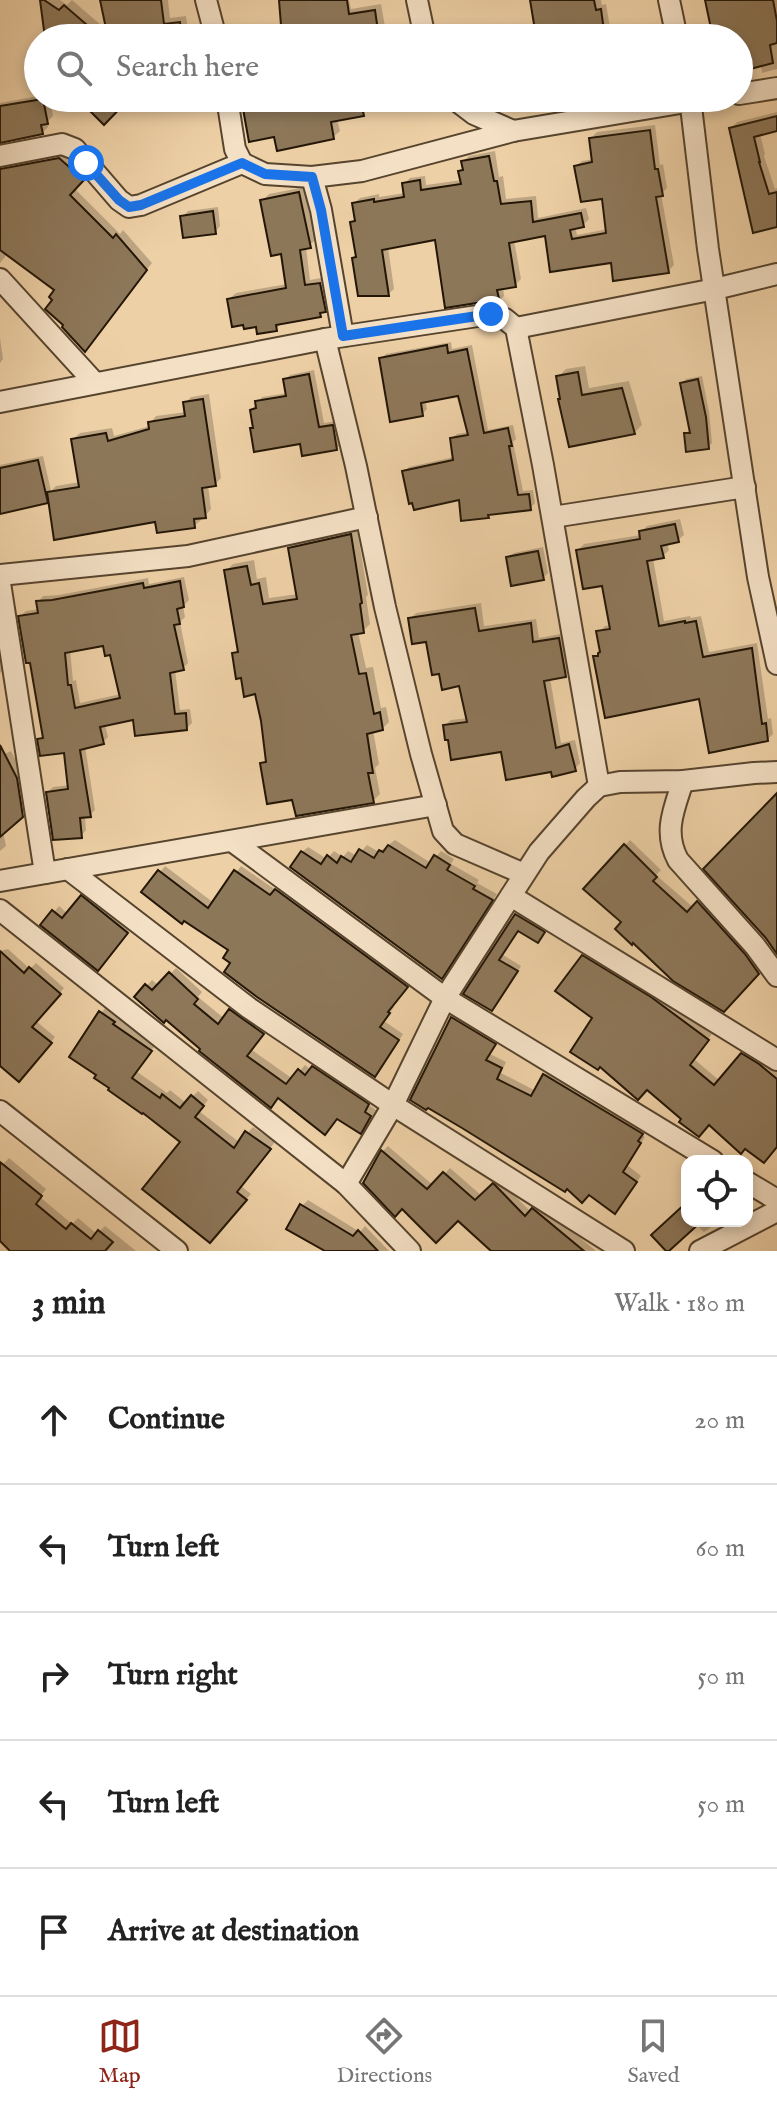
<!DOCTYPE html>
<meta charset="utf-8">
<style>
:root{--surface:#fff;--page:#f6f6f6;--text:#222;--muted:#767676;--line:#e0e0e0;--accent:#8f2418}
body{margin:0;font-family:"IM FELL English",serif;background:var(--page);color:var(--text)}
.controls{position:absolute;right:24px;bottom:24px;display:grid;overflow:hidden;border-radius:16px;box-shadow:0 4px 12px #0003}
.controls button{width:72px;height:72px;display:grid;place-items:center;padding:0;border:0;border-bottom:2px solid var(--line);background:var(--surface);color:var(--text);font:40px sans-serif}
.stop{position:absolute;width:24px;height:24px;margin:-18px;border:6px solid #1a73e8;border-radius:50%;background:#fff}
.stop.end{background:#1a73e8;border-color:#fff;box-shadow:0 2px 8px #0008}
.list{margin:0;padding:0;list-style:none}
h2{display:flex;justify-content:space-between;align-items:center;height:104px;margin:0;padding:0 32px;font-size:34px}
h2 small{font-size:26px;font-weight:400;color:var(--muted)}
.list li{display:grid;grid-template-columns:52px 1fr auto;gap:24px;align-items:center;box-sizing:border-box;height:128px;padding:0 32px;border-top:2px solid var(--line)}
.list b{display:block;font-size:30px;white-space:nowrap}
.list em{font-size:26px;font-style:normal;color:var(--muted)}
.icon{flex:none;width:44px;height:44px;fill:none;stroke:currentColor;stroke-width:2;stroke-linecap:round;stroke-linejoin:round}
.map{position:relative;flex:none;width:777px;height:1251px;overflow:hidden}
.search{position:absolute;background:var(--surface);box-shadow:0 4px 12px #0003;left:24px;right:24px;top:24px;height:88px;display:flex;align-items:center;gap:20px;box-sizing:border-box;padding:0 28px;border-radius:44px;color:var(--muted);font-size:30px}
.sheet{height:744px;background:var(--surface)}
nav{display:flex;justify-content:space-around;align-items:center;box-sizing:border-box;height:112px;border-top:2px solid var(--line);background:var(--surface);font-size:22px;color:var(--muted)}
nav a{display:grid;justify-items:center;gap:4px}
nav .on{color:var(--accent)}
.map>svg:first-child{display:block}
</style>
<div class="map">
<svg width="777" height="1251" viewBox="0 0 777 1251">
<rect width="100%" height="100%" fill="#eed0a6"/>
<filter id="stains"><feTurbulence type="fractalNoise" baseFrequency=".0025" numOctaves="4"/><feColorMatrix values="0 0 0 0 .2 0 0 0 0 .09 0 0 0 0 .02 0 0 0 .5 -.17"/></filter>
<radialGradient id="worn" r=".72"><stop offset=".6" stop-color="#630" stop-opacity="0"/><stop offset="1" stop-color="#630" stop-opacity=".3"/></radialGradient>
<g fill="#0003" fill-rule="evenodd">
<polygon points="42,0 60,0 67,5 72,0 109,32 103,0 168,0 170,18 186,16 188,30 181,37 173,38 47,38"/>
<polygon points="280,0 349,0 351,9 381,4 387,38 253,38 259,31 283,27"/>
<polygon points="532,0 601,0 602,5 606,4 611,33 630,30 632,38 546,38"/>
<polygon points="707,0 777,0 777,69 762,73 761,64 739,70 739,38 716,38"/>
<polygon points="38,96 38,98 50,98 53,116 47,122 48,127 42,133 0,142 0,103"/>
<polygon points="73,98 128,98 91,108 87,112"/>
<polygon points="243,98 367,98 369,108 363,114 337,119 340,131 333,137 276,134"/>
<polygon points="777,112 777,129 760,134 765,154 764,156 775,189 777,188 777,225 731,128 737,122"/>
<polygon points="655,125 660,165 663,164 667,188 661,194 674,265 668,271 612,261 546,233 514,240 521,279 515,285 503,287 504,296 499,301 437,238 388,247 394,289 388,294 358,256 352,223 356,218 354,203 360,198 379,194 379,197 405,193 404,184 410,178 425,176 426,185 462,180 461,172 464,168 463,162 469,156 495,151 499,177 503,176 506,199 536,196 538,218 586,208 589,219 583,225 575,227 577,235 608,229 604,196 576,166 582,161 594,159 591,138 597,132"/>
<polygon points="66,153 88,173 74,188 120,234 123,230 152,263 90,344 57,290 8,253 0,263 0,162"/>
<polygon points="305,187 316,240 306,247 310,280 326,277 331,304 320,315 282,323 276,329 257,324 229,299 236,293 287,284 283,252 262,201 269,194"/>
<polygon points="218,207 220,226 215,232 182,217 188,211"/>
<polygon points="0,338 3,359 0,363"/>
<polygon points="451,342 452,349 472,345 488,430 513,425 516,439 513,442 523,491 533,490 535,503 530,508 491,513 488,516 460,497 414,501 404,472 409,467 454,457 452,438 457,434 469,432 459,394 425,400 427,409 422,414 381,359 386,354"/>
<polygon points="585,366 589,388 629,381 642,425 634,433 562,398 558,377 566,369"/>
<polygon points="314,370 324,423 337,421 341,444 336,449 302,442 255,426 252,410 262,397 288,393 285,380 290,375"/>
<polygon points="702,376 709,412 712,443 708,447 686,434 690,430 682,384 686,379"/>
<polygon points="209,394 221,478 215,484 208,485 211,509 205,516 200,516 201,520 194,526 50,498 47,501 0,506 0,465 43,456 51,491 56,486 80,482 73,439 80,433 112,428 114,436 150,426 150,423 156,416 186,412 185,403 191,397"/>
<polygon points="680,519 684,535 678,540 667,543 669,550 663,556 653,558 664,621 690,616 691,618 701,616 709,652 757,643 768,719 771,718 773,734 767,740 700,697 595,657 602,651 599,632 605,626 611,625 604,583 578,550 584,544 641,535 641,532 647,526"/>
<polygon points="357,529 368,595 366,597 370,624 363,631 358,632 366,668 373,667 381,708 386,707 389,722 382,729 373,730 379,764 375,768 380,794 373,801 294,798 262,763 268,758 257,692 234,654 239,649 226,571 233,564 254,560 257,579 266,577 269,598 298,594 290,548 297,541"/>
<polygon points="543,547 548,573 543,578 508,558 514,553"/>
<path d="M184,577L189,600L183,606L185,617L180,622L188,663L183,668L175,670L180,710L190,709L192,723L186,729L135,717L105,724L108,737L103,742L85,746L95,810L90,815L85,816L86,830L81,836L48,792L53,787L70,785L65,751L40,740L44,735L32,661L20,616L26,611L39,609L38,602L43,596L59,595L148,578L149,584ZM104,644L111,653L121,694L80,703L76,680L73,681L70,650Z"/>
<polygon points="481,603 484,626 536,619 539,638 565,633 570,670 565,675 550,678 561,743 575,740 580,763 575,769 553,770 445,725 451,720 468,718 460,684 440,672 428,640 410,619 416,613"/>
<polygon points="0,621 3,670 0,673"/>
<polygon points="11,751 22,772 28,809 3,832 6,846 0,851 0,756"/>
<polygon points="395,840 431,863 441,851 454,859 451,864 479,880 477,883 497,894 447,971 302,852 308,847 327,859 334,851 343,857 348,851 357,856 367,845 379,852"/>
<polygon points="630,840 661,870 656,875 694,908 704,898 763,968 723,1009 585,889"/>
<polygon points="165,866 214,903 241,866 276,890 282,885 412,981 392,1006 394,1007 384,1021 403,1034 381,1069 375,1075 233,962 231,949 144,892"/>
<polygon points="88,891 132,927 103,963 43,925 59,906 68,914"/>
<polygon points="521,910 548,927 542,936 519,929 503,955 521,966 510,985 505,990 466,993"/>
<polygon points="8,949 30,969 36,963 64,988 36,1021 55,1037 24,1074 0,1063 0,951"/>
<polygon points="589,951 656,993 712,1034 694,1059 720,1081 748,1049 777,1070 777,1145 709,1123 684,1119 595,1018 584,956"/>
<polygon points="176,968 202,992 198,997 225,1019 237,1005 268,1027 252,1050 293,1079 305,1065 311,1070 319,1062 373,1098 369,1105 376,1110 366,1126 360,1131 337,1117 279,1096 203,1048 137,997 152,980 159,986"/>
<polygon points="106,1007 119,1015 118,1018 156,1044 136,1071 167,1093 170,1090 186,1103 198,1091 208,1100 199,1111 239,1142 253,1127 275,1142 241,1186 251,1194 215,1235 183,1142 143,1111 101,1013"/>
<polygon points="458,1012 500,1038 490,1054 506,1062 501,1073 536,1091 545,1075 550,1069 647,1127 642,1135 645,1137 627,1165 641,1176 620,1206 589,1193 582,1200 452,1018"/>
<polygon points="388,1146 434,1186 450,1168 482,1196 499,1180 531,1212 539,1204 596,1251 498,1251 458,1218 403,1207 365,1182 383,1151"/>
<polygon points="9,1158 46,1189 40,1197 72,1224 78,1218 97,1234 105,1226 136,1251 49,1251 0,1239 0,1167"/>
<polygon points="308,1200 360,1232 365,1226 389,1251 326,1251 302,1206"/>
<polygon points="687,1204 687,1221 720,1221 704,1232 695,1224 667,1250"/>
</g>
<g fill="#8d7759" stroke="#231606" stroke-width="2" fill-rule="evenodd">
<polygon points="40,0 44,0 59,10 64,5 102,38 45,38"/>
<polygon points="100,0 161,0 164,24 180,22 182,38 108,38"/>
<polygon points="279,0 347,0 349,14 375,10 379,38 282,38"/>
<polygon points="530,0 594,0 596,10 601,9 605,38 545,38 545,34 536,36"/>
<polygon points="705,0 773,0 777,21 777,43 770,45 773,63 739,72 739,38 713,38"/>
<polygon points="77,98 130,98 104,125"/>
<polygon points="241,98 360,98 364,116 331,122 334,139 277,151 274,137 249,142"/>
<polygon points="43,99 48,124 41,125 43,134 0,143 0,106"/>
<polygon points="777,116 777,131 754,137 760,162 759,162 769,194 777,192 777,227 753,233 729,128"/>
<polygon points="650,130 655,169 658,169 663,196 656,197 669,273 613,281 611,263 550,272 545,236 509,243 516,287 497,290 500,303 489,301 445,308 435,240 382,250 389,296 358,296 352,258 356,257 350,222 355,221 352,203 374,199 374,202 404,197 402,183 420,180 421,190 461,184 458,171 463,170 461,161 489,156 494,181 497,181 501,204 531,201 533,222 581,213 584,227 570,230 572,239 606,233 602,199 581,202 574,166 592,162 589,138"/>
<polygon points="59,158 84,180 70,195 113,238 116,234 147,270 85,352 62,327 63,325 45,309 52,300 49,297 54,290 0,250 0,169"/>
<polygon points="299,192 311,248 300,250 305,285 320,283 326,312 320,313 321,317 276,325 277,331 257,334 256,327 244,329 243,325 232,327 227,299 286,288 281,254 271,256 260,200"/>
<polygon points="213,211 216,234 183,238 180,216"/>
<polygon points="447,345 448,353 467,349 484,433 508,428 512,446 509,446 518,495 529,494 531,510 488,515 489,518 461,521 459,500 414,510 412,503 409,504 402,471 453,460 450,438 468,435 458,396 421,403 423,416 390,422 379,358"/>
<polygon points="578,372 582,395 622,388 635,434 569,447 558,399 560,399 556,376"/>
<polygon points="309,374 319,427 333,425 337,450 302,456 300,444 254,452 250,428 253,428 250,410 256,408 255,401 286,396 283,379"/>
<polygon points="698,379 706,417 709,449 686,452 684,433 690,433 680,383"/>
<polygon points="203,399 216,486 202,488 206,518 194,519 195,528 157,533 155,522 54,540 47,492 79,487 71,439 106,433 108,441 149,429 148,422 185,416 183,402"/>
<polygon points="38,460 48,503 0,514 0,468"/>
<polygon points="675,524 679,542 661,546 664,558 647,561 659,626 685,621 685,623 696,621 703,657 752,648 762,724 766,723 768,741 709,753 699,699 605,718 593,656 598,656 598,653 600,652 596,631 610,629 602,586 583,589 576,550 640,539 639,531"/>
<polygon points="351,534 362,603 360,604 364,633 351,635 359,674 366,673 374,714 380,712 383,730 367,734 373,773 368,773 374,803 296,816 292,800 267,804 260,763 266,762 261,721 255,694 244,697 241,678 236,679 232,653 238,652 224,570 247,566 251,585 259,583 263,604 297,599 288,548"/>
<polygon points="538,551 544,580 511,586 506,557"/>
<path d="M180,581L184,607L177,609L180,624L174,625L184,670L170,673L175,714L186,713L187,730L135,736L133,720L100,727L104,744L80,750L91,817L80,818L82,838L53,840L46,792L68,789L64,753L40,756L37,739L43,738L30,663H26L18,616L38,613L36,601L52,600L143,583L144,588ZM103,646L105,656L110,655L120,698L75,708L71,685H68L65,653Z"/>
<polygon points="475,608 479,631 531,623 533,642 559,638 566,677 544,681 556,748 569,744 576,771 552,777 551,772 506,780 501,752 451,760 448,740 445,740 443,725 467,722 459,686 442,690 439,674 432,675 426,642 412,644 408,618"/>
<polygon points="0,745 17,778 23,817 0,837"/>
<polygon points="777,793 777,954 765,937 703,869"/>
<polygon points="624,844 657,877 653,881 687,912 697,901 745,954 759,974 724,1012 673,981 633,943 632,945 615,929 621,922 583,889"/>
<polygon points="388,845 426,868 434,855 450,865 447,870 475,886 473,889 493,900 442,979 290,867 301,851 321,864 327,855 337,863 341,856 351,862 359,849 374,858 379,850 383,852"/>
<polygon points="158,870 208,908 234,870 270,895 275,889 408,987 388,1012 390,1013 380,1027 399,1040 375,1077 257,997 224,972 230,963 223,958 228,950 184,921 182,924 141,892"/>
<polygon points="81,895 128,933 98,971 40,925 52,910 62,918"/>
<polygon points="515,914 545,932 538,943 518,931 499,960 518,971 492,1011 463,994"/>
<polygon points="0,951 24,973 29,967 61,994 32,1027 52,1043 19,1082 0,1066"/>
<polygon points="582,955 651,997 709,1040 690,1065 714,1085 741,1053 759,1064 777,1079 777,1147 764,1163 745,1149 741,1154 709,1125 699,1137 679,1122 681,1119 647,1090 638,1100 600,1067 598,1070 570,1052 592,1018 555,991"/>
<polygon points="169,972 198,999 194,1004 218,1024 229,1009 264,1034 247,1056 286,1084 298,1069 305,1075 312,1066 369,1104 365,1112 371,1116 361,1134 337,1119 325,1135 278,1098 271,1108 199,1051 200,1049 166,1020 164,1023 134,997 145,984 152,990"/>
<polygon points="99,1011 115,1022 113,1024 152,1051 132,1078 160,1098 162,1094 180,1108 191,1095 204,1106 195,1117 234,1148 245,1131 271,1149 237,1192 247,1200 210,1243 142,1189 180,1142 143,1113 142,1114 108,1090 109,1088 94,1078 96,1075 69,1057"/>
<polygon points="451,1017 496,1044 486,1060 502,1068 497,1079 531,1096 543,1074 643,1134 638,1141 641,1143 623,1172 637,1182 615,1214 589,1195 582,1203 567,1189 565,1192 462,1128 428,1108 426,1110 410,1100"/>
<polygon points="381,1150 427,1189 443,1172 475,1200 493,1183 525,1216 532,1208 584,1251 491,1251 458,1221 436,1243 402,1209 395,1217 363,1183"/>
<polygon points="0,1162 42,1196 36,1204 66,1229 71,1223 91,1239 98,1230 113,1242 105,1251 10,1251 0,1241"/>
<polygon points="687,1202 687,1221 702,1221 669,1251 666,1251 651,1235"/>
<polygon points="300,1204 353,1236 358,1230 378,1251 325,1251 286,1229"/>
</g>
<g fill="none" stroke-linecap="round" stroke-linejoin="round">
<g stroke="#56442e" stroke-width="24">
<g id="minor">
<polyline points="206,0 216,38"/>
<polyline points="417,0 425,38"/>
<polyline points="669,0 677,38"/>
<polyline points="739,94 777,88"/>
<polyline points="227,98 235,149 242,163 265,174 312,177 362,171 513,131 710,98"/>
<polyline points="453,98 474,114 513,131"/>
<polyline points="690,98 708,249 758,577 777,664"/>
<polyline points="0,156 62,144 75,149 119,200 129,207 141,205 242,163"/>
<polyline points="312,177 321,210 343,336"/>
<polyline points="0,279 95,383"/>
<polyline points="516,328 715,289 777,274"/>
<polyline points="325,339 356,466 385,607 421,754 443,831 455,844 524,874"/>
<polyline points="0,402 325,339 491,314 505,319 516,328 543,465 599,786"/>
<polyline points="553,517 745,487"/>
<polyline points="0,575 188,556 367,517"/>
<polyline points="0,583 45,873"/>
<path d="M683,781C674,809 663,832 678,860L755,946L777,976"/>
<polyline points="232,841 445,998 713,1161"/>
<polyline points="68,869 249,1008 393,1105 624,1251"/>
<polyline points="0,881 436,805"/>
<polyline points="511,896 777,1060"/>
<polyline points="0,910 346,1184 410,1251"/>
<polyline points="0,1111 177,1251"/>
<polyline points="747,1182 777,1200"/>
<polyline points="346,1184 393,1105 445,998 539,852 586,798 599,786 620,782 683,781 754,773 777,772"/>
<polyline points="700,1251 777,1211"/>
</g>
</g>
<use href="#minor" stroke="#f4e0c5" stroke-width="20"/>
</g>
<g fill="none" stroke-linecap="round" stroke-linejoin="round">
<polyline stroke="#1a73e8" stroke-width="10" points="86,163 119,200 129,207 141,205 242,163 265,174 312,177 321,210 343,336 491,314"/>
</g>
<rect width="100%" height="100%" filter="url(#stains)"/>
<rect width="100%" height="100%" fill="url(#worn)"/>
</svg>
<div class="controls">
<button><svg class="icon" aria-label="locate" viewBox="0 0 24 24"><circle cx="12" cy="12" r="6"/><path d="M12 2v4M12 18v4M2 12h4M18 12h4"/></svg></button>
</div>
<div class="stop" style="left:86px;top:163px"></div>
<div class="stop end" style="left:491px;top:314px"></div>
<div class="search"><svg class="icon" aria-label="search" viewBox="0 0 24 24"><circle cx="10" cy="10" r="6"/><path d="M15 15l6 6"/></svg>Search here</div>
</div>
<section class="sheet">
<h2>3 min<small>Walk · 180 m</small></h2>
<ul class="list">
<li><svg class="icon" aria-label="ahead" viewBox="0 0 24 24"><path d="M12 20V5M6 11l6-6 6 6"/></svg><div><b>Continue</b></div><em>20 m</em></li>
<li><svg class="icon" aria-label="left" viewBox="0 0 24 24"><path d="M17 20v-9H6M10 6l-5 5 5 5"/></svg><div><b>Turn left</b></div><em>60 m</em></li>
<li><svg class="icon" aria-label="right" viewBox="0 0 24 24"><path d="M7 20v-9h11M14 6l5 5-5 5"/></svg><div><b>Turn right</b></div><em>50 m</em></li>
<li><svg class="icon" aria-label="left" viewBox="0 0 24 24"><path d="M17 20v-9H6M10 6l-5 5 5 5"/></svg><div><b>Turn left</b></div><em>50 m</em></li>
<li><svg class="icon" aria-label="arrive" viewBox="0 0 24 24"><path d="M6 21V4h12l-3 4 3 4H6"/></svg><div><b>Arrive at destination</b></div></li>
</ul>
</section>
<nav>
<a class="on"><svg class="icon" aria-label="map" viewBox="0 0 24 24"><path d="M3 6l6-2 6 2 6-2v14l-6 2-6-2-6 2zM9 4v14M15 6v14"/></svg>Map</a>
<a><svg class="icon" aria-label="directions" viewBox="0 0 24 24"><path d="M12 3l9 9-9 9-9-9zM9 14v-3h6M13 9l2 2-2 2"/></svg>Directions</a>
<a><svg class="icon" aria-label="saved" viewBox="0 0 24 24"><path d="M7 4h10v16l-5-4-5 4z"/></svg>Saved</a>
</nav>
